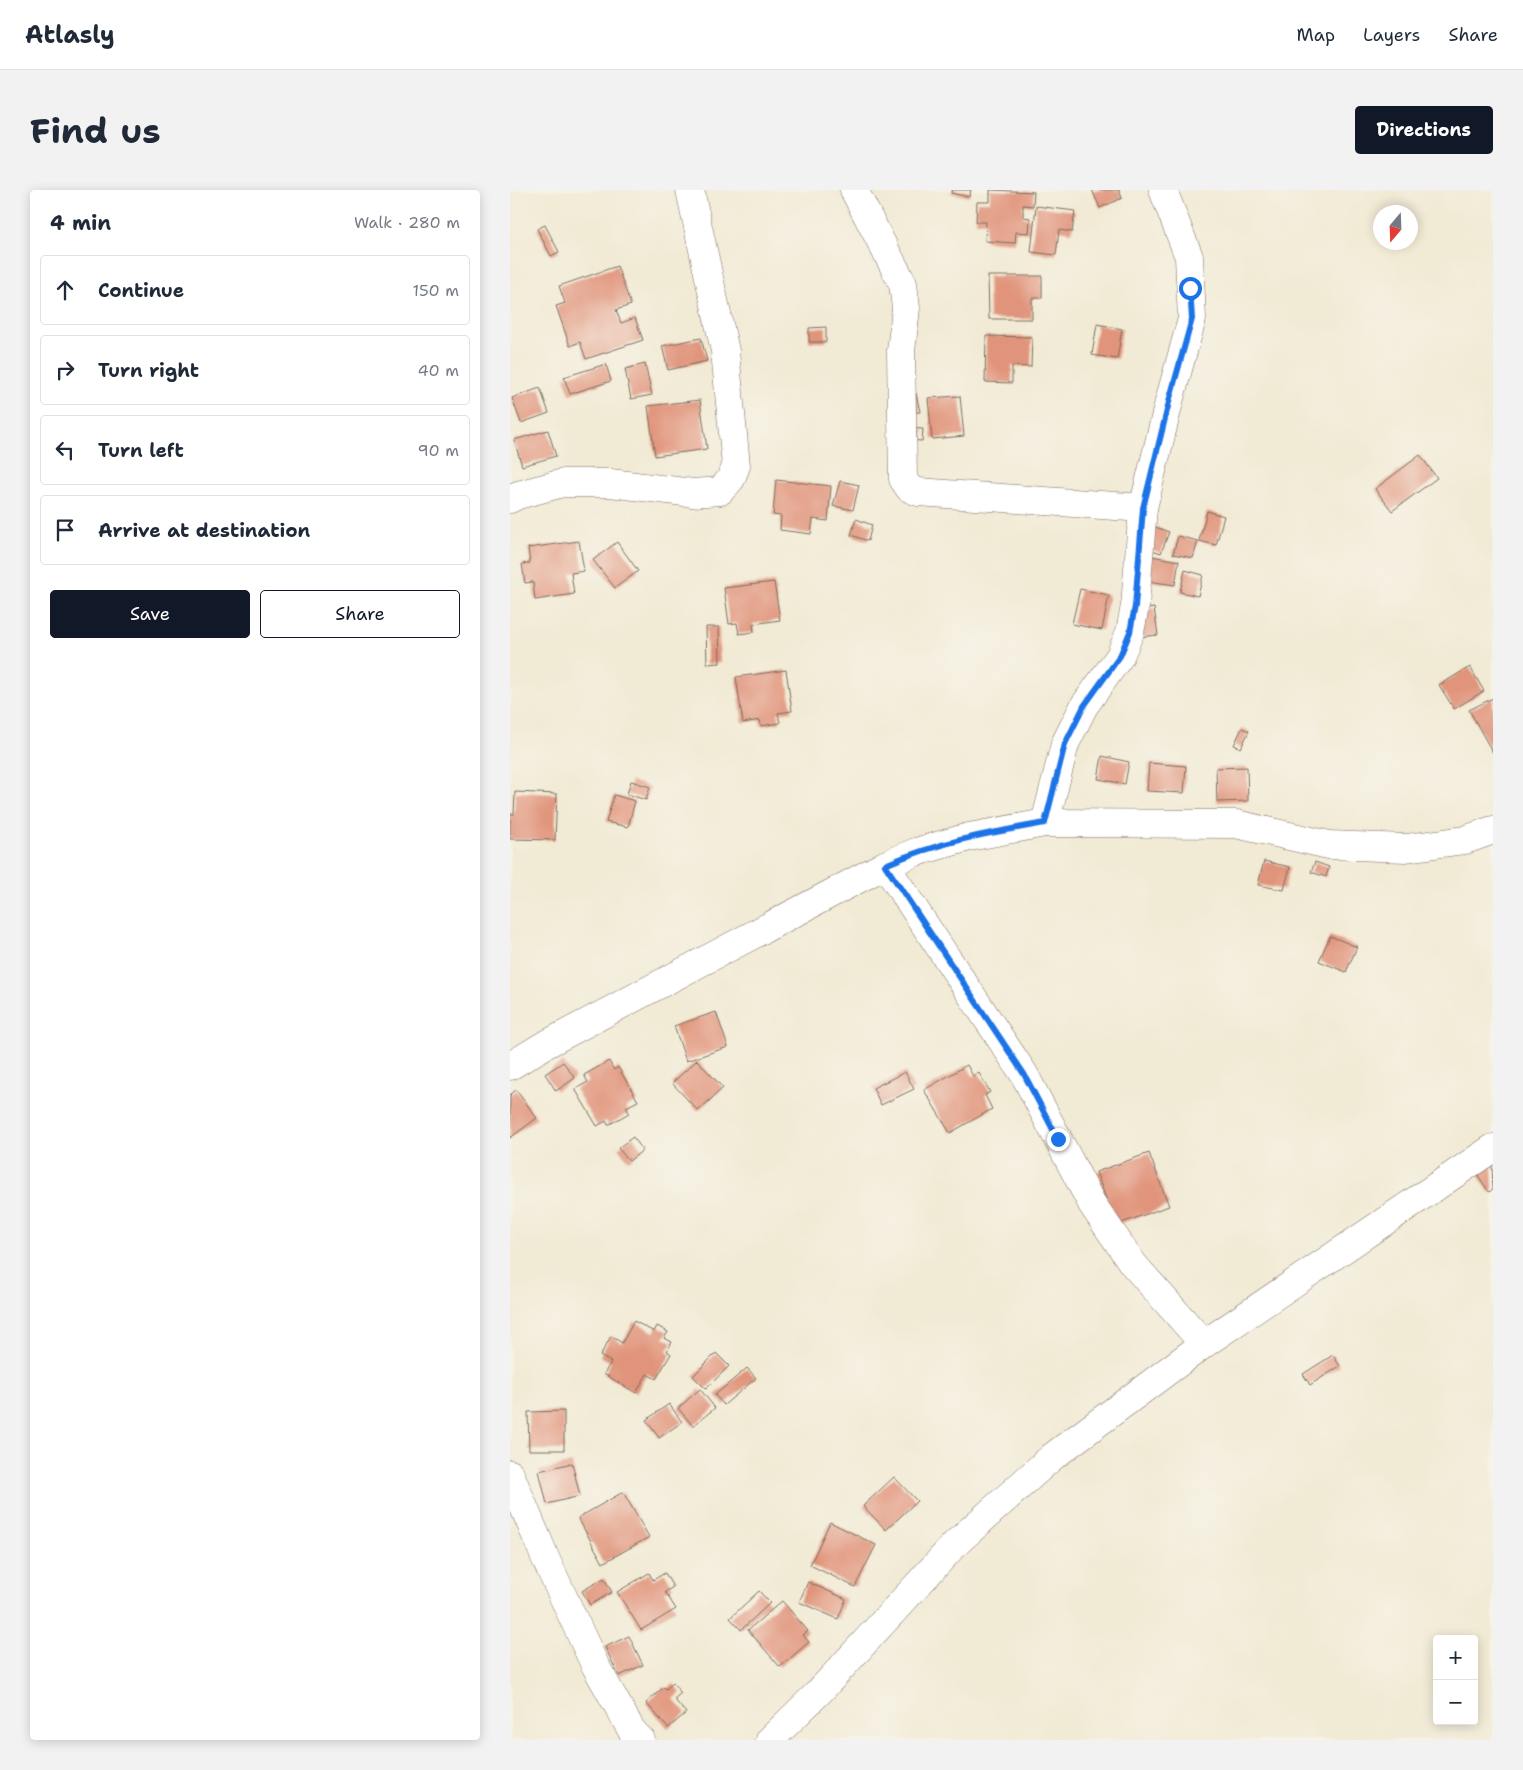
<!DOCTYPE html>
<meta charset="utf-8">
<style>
:root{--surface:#fff;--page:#f2f2f3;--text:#1f2937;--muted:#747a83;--line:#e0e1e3;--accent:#111827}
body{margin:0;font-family:"Shantell Sans",sans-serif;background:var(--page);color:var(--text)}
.controls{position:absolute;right:15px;bottom:15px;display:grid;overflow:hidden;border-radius:5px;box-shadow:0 2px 12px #0003}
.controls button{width:45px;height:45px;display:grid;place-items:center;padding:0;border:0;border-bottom:1px solid var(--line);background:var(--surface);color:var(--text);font:25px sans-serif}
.compass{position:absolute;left:863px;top:15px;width:45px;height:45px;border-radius:50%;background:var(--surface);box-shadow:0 2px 12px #0003;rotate:199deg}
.stop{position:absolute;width:15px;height:15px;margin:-11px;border:4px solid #1a73e8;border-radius:50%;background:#fff}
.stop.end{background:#1a73e8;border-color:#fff;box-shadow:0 1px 5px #0008}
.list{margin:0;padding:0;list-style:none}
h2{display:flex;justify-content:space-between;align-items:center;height:65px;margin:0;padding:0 20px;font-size:21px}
h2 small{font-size:16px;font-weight:400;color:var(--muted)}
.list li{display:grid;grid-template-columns:32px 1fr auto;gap:15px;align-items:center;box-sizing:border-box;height:70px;margin:0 10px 10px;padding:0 10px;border:1px solid var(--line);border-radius:5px}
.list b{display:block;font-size:19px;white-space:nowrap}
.list em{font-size:16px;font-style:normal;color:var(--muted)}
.actions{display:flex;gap:10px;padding:15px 20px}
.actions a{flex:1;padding:11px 0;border:1px solid var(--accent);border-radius:5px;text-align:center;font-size:18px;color:var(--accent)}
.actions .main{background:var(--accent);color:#fff}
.icon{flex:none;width:28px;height:28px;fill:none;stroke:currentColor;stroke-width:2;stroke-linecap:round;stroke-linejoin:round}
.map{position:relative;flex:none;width:983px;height:1550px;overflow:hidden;border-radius:5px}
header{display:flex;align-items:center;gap:30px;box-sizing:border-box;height:70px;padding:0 25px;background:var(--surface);border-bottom:1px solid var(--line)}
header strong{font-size:24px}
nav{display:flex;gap:28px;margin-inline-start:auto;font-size:18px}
.intro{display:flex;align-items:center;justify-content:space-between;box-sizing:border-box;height:120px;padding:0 30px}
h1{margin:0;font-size:35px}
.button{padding:12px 22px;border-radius:5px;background:var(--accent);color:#fff;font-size:18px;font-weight:700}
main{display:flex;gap:30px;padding:0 30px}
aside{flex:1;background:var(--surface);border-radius:5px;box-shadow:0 2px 12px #0003}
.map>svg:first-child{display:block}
</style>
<header>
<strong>Atlasly</strong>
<nav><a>Map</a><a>Layers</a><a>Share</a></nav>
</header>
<div class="intro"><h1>Find us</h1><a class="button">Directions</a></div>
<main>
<aside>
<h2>4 min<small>Walk · 280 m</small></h2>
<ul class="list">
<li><svg class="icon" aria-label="ahead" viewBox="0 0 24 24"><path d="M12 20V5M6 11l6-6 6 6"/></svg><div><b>Continue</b></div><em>150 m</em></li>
<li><svg class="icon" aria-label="right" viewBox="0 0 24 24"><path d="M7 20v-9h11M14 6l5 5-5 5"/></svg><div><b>Turn right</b></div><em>40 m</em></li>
<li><svg class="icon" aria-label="left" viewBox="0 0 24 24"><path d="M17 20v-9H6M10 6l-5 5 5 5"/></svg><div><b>Turn left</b></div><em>90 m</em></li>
<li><svg class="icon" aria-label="arrive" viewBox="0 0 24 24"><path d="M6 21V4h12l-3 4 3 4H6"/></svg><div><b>Arrive at destination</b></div></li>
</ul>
<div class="actions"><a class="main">Save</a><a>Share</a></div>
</aside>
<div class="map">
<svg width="983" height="1550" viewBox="0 0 983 1550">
<rect width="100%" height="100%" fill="#f7f3e8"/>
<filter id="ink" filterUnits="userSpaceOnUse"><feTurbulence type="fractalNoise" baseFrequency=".02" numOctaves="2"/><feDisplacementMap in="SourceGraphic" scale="10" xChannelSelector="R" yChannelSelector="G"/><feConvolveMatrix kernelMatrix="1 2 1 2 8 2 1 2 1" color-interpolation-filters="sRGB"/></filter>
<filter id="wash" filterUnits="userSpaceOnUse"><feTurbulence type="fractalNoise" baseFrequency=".0096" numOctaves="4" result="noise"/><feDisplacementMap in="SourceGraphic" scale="20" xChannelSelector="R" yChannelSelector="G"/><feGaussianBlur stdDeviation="1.12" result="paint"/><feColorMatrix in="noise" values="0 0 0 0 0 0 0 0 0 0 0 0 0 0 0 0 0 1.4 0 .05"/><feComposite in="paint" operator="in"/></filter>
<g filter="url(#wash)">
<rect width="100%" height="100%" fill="#f1ead4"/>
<g id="blocks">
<g fill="#e1947c">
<polygon points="442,0 461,0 459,7 441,3"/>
<polygon points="480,0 524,2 523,16 513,15 513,27 520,28 519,43 506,42 505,53 475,51 476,32 466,32 467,12 480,12"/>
<polygon points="582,0 609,0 612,8 590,18"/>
<polygon points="526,16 565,21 562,42 549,40 546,65 521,62"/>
<polygon points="35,35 49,62 41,66 27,39"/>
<polygon points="107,76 121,115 106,120 111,133 125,128 133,150 76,169 70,152 60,156 46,116 55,113 49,96"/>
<polygon points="478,86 532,86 532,108 522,108 522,129 479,129"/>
<polygon points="587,134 612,139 607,169 582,165"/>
<polygon points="316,137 316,152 299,152 299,138"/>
<polygon points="476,146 522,147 521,177 502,176 502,193 475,192"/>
<polygon points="191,148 197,171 158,180 152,156"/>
<polygon points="96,174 101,191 60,204 54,187"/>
<polygon points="135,174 142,205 121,209 115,179"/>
<polygon points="30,198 39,223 11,233 2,208"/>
<polygon points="406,203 410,222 399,223 396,205"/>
<polygon points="450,206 454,246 422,249 418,208"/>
<polygon points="190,210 197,259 145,266 138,216"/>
<polygon points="397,238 413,239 412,251 396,250"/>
<polygon points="38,240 46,266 12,276 4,250"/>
<polygon points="910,265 927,288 882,321 865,299"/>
<polygon points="266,290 321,296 318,331 303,329 301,344 270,340 271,326 263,325"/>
<polygon points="330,291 349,295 343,320 323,316"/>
<polygon points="697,321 714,326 706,355 689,351"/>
<polygon points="346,329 362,335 358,351 341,345"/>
<polygon points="640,335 659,342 651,363 633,357"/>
<polygon points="668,346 688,351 683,368 663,364"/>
<polygon points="69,351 74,381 61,383 64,404 25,410 23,392 15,393 12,374 20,373 18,358"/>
<polygon points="107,352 128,381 105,398 83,370"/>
<polygon points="636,365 669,371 665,395 631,390"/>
<polygon points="675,380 693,385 688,406 670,402"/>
<polygon points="264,392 270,430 243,434 244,442 229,444 227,433 219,434 214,398"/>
<polygon points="570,399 599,405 592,440 562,434"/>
<polygon points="644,418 648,445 629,447 625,421"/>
<polygon points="196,437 209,437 210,473 197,474"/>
<polygon points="960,477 974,501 944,519 929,495"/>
<polygon points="276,480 282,521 268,523 270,533 251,536 250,530 233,533 226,487"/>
<polygon points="983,508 983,563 959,520"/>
<polygon points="732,538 739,541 731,558 724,555"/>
<polygon points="592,566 619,572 615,594 588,589"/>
<polygon points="639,573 676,576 674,603 637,601"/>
<polygon points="737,577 738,611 707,612 706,578"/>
<polygon points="121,591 140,597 136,610 117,604"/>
<polygon points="5,602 47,604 45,650 0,649 0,624 4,624"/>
<polygon points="104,605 125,611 118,637 96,632"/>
<polygon points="754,671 780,677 774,700 748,695"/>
<polygon points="805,672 819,677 816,687 801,682"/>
<polygon points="820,746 847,757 836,782 809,771"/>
<polygon points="206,822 218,857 176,871 164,836"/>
<polygon points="187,870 213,898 188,921 162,893"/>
<polygon points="99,871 104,880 108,877 128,911 116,917 119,923 98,935 96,931 87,936 65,899 78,892 74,885"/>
<polygon points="53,872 65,888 46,901 35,884"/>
<polygon points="457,875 463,886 469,883 480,902 475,905 482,919 440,943 414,900"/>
<polygon points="395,882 404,899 371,915 363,898"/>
<polygon points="6,900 27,928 0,948 0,905"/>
<polygon points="123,947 133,960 119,971 108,958"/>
<polygon points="639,963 659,1016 606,1035 586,982"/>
<polygon points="982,974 983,999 979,1002 967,984"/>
<polygon points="124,1131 144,1142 147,1136 158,1142 154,1148 162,1152 157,1161 161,1164 146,1189 137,1184 126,1203 94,1184 101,1172 90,1166 101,1146 112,1153"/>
<polygon points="206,1163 219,1176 196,1199 183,1186"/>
<polygon points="823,1165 830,1176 800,1195 793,1184"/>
<polygon points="237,1178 246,1188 214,1215 205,1205"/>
<polygon points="190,1199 205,1218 183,1236 168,1218"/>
<polygon points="159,1214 172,1232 149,1248 136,1230"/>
<polygon points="54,1221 54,1260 19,1260 18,1222"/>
<polygon points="62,1273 70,1306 37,1314 29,1281"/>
<polygon points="384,1287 407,1311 376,1340 353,1316"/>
<polygon points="113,1302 139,1347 93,1373 68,1328"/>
<polygon points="320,1332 366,1355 345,1397 300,1375"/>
<polygon points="139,1383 143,1390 155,1383 163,1397 155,1402 166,1419 131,1440 107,1402"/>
<polygon points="94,1388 102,1402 80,1415 72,1401"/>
<polygon points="298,1392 336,1409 328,1429 289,1412"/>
<polygon points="249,1401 260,1413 231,1440 220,1428"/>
<polygon points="272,1411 298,1441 293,1445 299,1452 270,1477 238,1440"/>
<polygon points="119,1446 133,1475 109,1486 95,1457"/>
<polygon points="163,1493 171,1503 164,1509 176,1523 158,1538 136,1513 154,1497 156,1499"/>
</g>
</g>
</g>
<g filter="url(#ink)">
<use href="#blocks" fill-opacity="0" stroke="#7b6d5e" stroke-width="1"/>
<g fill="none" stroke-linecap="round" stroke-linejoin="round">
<g stroke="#7b6d5e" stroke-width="29">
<g id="minor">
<polyline points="344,0 393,94 396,118 391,161 393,289 399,298 408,302 633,318"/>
<polyline points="0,309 8,305 53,293 100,293 183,303 210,301 221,289 226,276 215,161 180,0"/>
<polyline points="535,633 555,554 574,516 610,466 620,442 625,416 633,318 660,208 682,129 679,67 653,0"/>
<polyline points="375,675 514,884 582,1014 623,1074 694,1154"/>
<polyline points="0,876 33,856 375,675 406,662 459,647 535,633 726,634 819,655 896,658 955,650 983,640"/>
<polyline points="0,1284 37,1372 85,1475 122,1541 131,1550"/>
<polyline points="260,1550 309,1502 445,1354 542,1267 694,1154 983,958"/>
</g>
</g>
<use href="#minor" stroke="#fff" stroke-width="28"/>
</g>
</g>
<g fill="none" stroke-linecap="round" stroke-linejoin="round" filter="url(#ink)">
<path stroke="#1a73e8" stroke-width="6" d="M548,949L514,884L375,675C428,652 478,643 535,633L555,554L574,516L610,466L620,442L625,416L633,318L660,208L682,129L680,98"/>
</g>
</svg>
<div class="controls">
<button>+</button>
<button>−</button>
</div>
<svg class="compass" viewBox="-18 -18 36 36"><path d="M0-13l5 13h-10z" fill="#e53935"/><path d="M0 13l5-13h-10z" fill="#747a83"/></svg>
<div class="stop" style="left:680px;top:98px"></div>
<div class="stop end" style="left:548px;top:949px"></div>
</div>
</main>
